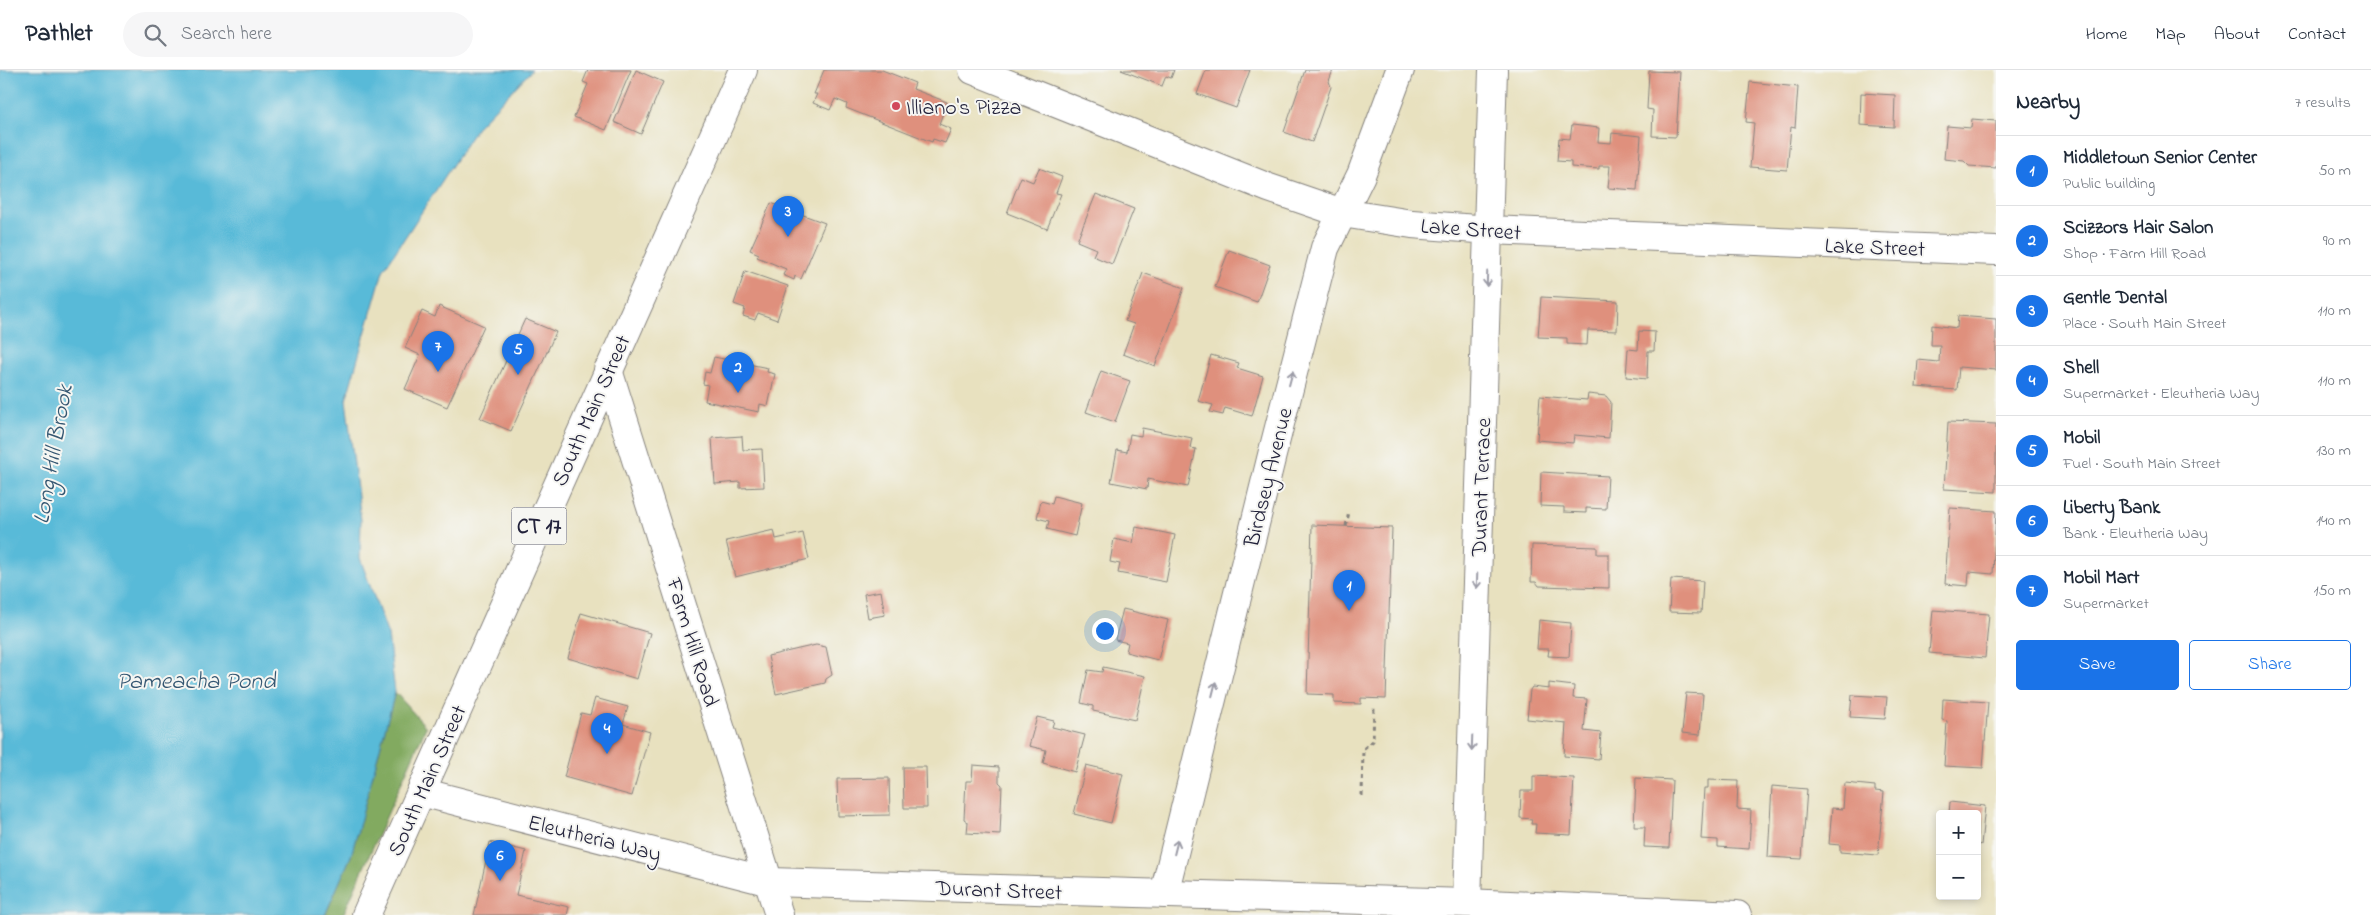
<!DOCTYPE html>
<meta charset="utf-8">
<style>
:root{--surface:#fff;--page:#f6f6f7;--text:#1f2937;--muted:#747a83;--line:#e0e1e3;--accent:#1a73e8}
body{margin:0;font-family:"Indie Flower",sans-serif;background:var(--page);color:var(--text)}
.controls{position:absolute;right:15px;bottom:15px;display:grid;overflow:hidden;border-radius:5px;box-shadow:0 2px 8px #0003}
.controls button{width:45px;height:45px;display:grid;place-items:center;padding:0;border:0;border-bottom:1px solid var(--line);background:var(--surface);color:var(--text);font:25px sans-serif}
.you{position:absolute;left:1104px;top:560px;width:18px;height:18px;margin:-12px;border:4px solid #fff;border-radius:50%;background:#1a73e8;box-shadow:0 0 0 8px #1a73e833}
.badge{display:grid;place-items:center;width:32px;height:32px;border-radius:50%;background:var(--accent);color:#fff;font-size:16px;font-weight:700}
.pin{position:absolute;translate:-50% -41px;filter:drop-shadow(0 1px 2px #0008)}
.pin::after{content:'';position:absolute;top:26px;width:18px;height:15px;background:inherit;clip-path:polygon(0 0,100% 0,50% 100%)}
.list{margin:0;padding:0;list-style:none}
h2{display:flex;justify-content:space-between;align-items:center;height:65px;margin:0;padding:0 20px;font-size:21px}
h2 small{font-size:16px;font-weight:400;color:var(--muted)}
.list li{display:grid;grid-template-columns:32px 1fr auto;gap:15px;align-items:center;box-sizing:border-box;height:70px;padding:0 20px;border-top:1px solid var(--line)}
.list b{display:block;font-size:19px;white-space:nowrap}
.list p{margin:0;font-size:16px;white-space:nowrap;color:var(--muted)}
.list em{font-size:16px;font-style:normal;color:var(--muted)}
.actions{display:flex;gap:10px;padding:15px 20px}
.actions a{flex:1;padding:11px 0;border:1px solid var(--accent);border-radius:5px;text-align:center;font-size:18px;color:var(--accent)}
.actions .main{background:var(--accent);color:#fff}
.icon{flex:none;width:28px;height:28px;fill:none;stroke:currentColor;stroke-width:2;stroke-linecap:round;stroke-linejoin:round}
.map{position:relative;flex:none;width:1996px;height:845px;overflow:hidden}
header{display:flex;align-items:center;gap:30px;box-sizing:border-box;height:70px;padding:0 25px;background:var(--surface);border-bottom:1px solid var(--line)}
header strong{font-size:24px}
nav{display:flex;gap:28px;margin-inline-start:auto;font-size:18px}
.search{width:350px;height:45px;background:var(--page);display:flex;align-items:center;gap:12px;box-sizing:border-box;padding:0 18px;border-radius:28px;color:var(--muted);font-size:19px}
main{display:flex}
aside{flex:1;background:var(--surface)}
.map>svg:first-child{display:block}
</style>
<header>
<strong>Pathlet</strong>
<div class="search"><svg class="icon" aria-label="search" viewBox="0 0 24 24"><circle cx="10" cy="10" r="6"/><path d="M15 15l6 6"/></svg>Search here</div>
<nav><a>Home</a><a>Map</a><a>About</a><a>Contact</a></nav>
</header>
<main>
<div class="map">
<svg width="1996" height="845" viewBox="0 0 1996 845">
<rect width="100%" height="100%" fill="#f6f6f2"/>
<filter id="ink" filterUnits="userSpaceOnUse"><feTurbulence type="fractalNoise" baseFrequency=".02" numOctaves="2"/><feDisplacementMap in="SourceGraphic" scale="10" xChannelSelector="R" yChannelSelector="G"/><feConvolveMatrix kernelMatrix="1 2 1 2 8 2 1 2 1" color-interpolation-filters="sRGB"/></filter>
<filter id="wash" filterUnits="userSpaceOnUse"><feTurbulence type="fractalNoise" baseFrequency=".0096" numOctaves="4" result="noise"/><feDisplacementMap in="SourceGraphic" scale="20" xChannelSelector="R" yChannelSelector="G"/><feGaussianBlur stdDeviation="1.12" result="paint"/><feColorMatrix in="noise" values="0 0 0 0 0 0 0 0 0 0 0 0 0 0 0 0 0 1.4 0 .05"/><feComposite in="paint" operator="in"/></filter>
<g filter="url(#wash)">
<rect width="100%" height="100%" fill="#e8e1bf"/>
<polygon fill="#82aa61" stroke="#52664e" points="395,622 426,657 343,845 325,845 351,786"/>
<polygon fill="#59bad8" stroke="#3e6e8a" points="0,0 532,0 478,56 383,201 346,330 361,450 360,488 388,565 395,622 351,786 325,845 0,845"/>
<g id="blocks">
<g fill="#df907d">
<polygon points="588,0 631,0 606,60 574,47 588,14 583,12"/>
<polygon points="636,0 663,12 641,64 614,52"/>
<polygon points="824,0 882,0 915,13 913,19 947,32 939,54 951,59 945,73 933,69 932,72 846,38 847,34 835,29 830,40 813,33 817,24 814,24"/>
<polygon points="1121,0 1174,0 1171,8 1166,6 1162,16"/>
<polygon points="1206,0 1250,0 1236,38 1197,24"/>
<polygon points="1305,0 1333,0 1329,11 1331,17 1312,72 1284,62"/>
<polygon points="1649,1 1680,2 1676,67 1652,66 1653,40 1647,39"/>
<polygon points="1750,12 1798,17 1795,58 1791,57 1787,100 1750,97 1754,53 1746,52"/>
<polygon points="1861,23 1895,25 1894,57 1860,55"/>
<polygon points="1972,49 1996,51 1996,98 1969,96 1964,91 1944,89 1947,56 1971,58"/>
<polygon points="1572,55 1599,58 1598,72 1611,73 1612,63 1641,66 1637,120 1608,118 1610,96 1599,96 1599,99 1571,97 1571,92 1557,91 1559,68 1570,69"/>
<polygon points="1039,98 1062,107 1056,123 1061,124 1047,159 1007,143 1021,107 1033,112"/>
<polygon points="1096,124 1134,139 1112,194 1093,186 1096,179 1077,171"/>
<polygon points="771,133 825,153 801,209 795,206 794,210 783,205 786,199 757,187 759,184 750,180"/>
<polygon points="1229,180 1270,195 1257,232 1215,217"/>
<polygon points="745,201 788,216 777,250 758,243 755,250 743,246 745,238 734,234"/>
<polygon points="1143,203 1184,218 1155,296 1123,284 1134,254 1125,251"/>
<polygon points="1541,227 1618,231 1617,261 1588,260 1587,275 1567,274 1567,268 1538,267"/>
<polygon points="439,236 484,256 447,337 405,319 420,285 405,278 422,241 435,247"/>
<polygon points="1958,246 1996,249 1996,300 1959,297 1957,320 1916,317 1918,290 1939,292 1940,275 1931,275 1932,255 1957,258"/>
<polygon points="525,249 556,262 511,361 480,348"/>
<polygon points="1639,261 1655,262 1654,281 1648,281 1647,309 1626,307 1628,279 1638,280"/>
<polygon points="1211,285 1239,293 1237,298 1263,306 1252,346 1225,338 1223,345 1210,342 1213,335 1198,331"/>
<polygon points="714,287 768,298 767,302 775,304 768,336 760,334 759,342 705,331 708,315 703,314 705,302 710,303"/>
<polygon points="1101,301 1130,311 1115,352 1086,342"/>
<polygon points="1588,324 1606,326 1611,332 1609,368 1574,365 1573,373 1537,370 1540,326 1587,330"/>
<polygon points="1948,352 1996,354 1996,422 1944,419"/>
<polygon points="1142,358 1192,368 1190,378 1196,379 1188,417 1148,409 1147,419 1111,412 1117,380 1127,382 1130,364 1141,366"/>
<polygon points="742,366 743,380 762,379 764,417 740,418 740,412 715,414 712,368"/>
<polygon points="1541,402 1608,406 1606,439 1586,438 1586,443 1564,442 1564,437 1540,436"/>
<polygon points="1054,426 1082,433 1075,466 1047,459 1049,451 1037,448 1041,431 1052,434"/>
<polygon points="1950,438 1996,441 1993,504 1969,502 1968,516 1945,514"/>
<polygon points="1312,455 1392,458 1386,629 1361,628 1361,634 1334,633 1334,625 1307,624"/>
<polygon points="1136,457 1175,465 1166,512 1118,503 1120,494 1110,492 1114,469 1133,473"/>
<polygon points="774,460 776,469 803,463 809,489 735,507 726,471"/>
<polygon points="1532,475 1597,477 1597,484 1609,484 1609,518 1539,516 1536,512 1531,512"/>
<polygon points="1671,509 1703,511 1701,543 1669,542"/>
<polygon points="881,521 885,545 868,548 864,524"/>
<polygon points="1123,539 1168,550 1158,590 1126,582 1128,573 1115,570"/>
<polygon points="1933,540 1989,544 1985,588 1929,583"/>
<polygon points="581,543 650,563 637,609 568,588"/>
<polygon points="1539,550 1571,553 1569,587 1548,586 1549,579 1537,579"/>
<polygon points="816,575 826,577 832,605 826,609 825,613 776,624 768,586"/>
<polygon points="1103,597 1145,606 1135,650 1093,641 1093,636 1081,633 1088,600 1102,602"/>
<polygon points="1549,613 1574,616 1573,628 1587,629 1584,661 1601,663 1599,689 1564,686 1566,653 1527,649 1530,620 1532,617 1549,619"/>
<polygon points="1686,623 1703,624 1700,665 1682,663"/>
<polygon points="1852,625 1887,627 1885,649 1850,647"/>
<polygon points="595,628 628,637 623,654 650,662 632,726 564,707 581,643 590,645"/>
<polygon points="1943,629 1988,632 1983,698 1944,696 1947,651 1942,650"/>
<polygon points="1037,647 1054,651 1052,657 1085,665 1075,702 1043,693 1046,680 1029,676"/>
<polygon points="973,695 999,697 999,712 1002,715 1000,765 967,763 968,752 964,749 966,711 972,711"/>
<polygon points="1086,695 1123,704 1111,753 1074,744"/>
<polygon points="903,697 926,697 927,738 904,738"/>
<polygon points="1533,706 1574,708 1571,765 1535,763 1536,754 1531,754 1532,749 1520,748 1521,721 1533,721"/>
<polygon points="889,708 890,745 838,746 837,709"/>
<polygon points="1636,708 1672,710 1669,778 1644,777 1645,757 1634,757"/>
<polygon points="1708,710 1738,711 1737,739 1751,740 1749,779 1718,777 1718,770 1701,769 1704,718 1708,718"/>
<polygon points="1845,713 1875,716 1875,721 1884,722 1878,785 1840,782 1840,775 1829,774 1832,738 1843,739"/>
<polygon points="1772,716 1807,719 1802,789 1768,787"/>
<polygon points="1950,732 1985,736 1981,775 1977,774 1977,744 1949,744"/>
<polygon points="490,772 526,781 516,825 569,837 567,845 474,845"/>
</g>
</g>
</g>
<g filter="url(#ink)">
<use href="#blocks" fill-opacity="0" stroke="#85827d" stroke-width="1"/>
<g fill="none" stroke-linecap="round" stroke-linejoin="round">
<g stroke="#85827d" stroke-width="30">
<g id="street">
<polyline points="973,0 1269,118 1342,143 1412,154 1489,160 1996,181"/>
<polyline points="421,722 770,812 1467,833 1737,845"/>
<polyline points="1164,824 1272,385 1325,178 1361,105 1400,0"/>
<polyline points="1467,833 1493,0"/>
</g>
</g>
<g stroke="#85827d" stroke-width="30">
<polyline id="secondary" points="608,300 779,845"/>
</g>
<g stroke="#85827d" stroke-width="30">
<polyline id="primary" points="366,845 743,0"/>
</g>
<g stroke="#85827d" stroke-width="3" stroke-dasharray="4 4" stroke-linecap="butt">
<polyline points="1346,456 1349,442"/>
<polyline points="1362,726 1363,679 1373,671 1374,636"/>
</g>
<use href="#street" stroke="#fff" stroke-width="28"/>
<use href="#secondary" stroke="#fff" stroke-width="28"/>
<use href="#primary" stroke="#fff" stroke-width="28"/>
</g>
<defs><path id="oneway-shaft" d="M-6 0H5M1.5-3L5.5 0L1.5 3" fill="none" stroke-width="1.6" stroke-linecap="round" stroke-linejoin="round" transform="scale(1.25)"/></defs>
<g stroke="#9c9ca7">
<use href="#oneway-shaft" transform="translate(1487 209) rotate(92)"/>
<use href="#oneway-shaft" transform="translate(1291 308) rotate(-75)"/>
<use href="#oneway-shaft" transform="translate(1477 511) rotate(92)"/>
<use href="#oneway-shaft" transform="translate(1214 619) rotate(-76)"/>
<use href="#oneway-shaft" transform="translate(1472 673) rotate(92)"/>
<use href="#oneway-shaft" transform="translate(1176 777) rotate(-76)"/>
</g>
</g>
<circle fill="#d1495b" stroke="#f6f6f2" stroke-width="2" cx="896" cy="36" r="5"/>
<g text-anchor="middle" stroke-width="4" stroke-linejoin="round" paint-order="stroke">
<rect fill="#f6f6f2" stroke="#626272" stroke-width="1" x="511.5" y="437.5" width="55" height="37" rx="4"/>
<g font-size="21" font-weight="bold" fill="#22223b">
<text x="539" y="463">CT 17</text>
</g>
<g font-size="22" fill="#22223b" stroke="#f6f6f2" text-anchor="start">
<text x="906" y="44">Illiano's Pizza</text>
</g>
<g font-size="22" fill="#22223b" stroke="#f6f6f2">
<text transform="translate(1471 158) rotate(4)" y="8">Lake Street</text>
<text transform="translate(1875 176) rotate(2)" y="8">Lake Street</text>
<text transform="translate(590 340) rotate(-66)" y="8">South Main Street</text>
<text transform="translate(1267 407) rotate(-76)" y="8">Birdsey Avenue</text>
<text transform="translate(1480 417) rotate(-88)" y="8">Durant Terrace</text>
<text transform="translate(694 572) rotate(73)" y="8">Farm Hill Road</text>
<text transform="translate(426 710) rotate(-66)" y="8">South Main Street</text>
<text transform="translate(595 767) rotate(14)" y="8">Eleutheria Way</text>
<text transform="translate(999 819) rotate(2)" y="8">Durant Street</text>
</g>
<g font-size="24" font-style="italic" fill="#355772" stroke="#f6f6f2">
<text transform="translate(52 384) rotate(-80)" y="8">Long Hill Brook</text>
<text x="196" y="618">Pameacha Pond</text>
</g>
</g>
</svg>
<div class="controls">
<button>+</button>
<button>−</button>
</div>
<div class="you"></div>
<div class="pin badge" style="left:1349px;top:541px">1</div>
<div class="pin badge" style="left:738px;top:323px">2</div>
<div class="pin badge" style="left:788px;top:167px">3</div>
<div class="pin badge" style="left:607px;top:684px">4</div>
<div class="pin badge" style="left:518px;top:305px">5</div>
<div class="pin badge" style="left:500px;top:811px">6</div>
<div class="pin badge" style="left:438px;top:302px">7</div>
</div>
<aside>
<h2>Nearby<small>7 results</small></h2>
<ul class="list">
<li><span class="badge">1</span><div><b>Middletown Senior Center</b><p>Public building</p></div><em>50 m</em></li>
<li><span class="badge">2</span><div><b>Scizzors Hair Salon</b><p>Shop · Farm Hill Road</p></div><em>90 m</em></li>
<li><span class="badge">3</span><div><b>Gentle Dental</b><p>Place · South Main Street</p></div><em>110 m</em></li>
<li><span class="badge">4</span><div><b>Shell</b><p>Supermarket · Eleutheria Way</p></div><em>110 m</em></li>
<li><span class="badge">5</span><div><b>Mobil</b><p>Fuel · South Main Street</p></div><em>130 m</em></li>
<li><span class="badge">6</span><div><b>Liberty Bank</b><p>Bank · Eleutheria Way</p></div><em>140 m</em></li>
<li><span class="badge">7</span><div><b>Mobil Mart</b><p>Supermarket</p></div><em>150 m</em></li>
</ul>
<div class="actions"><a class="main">Save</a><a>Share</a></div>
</aside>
</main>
